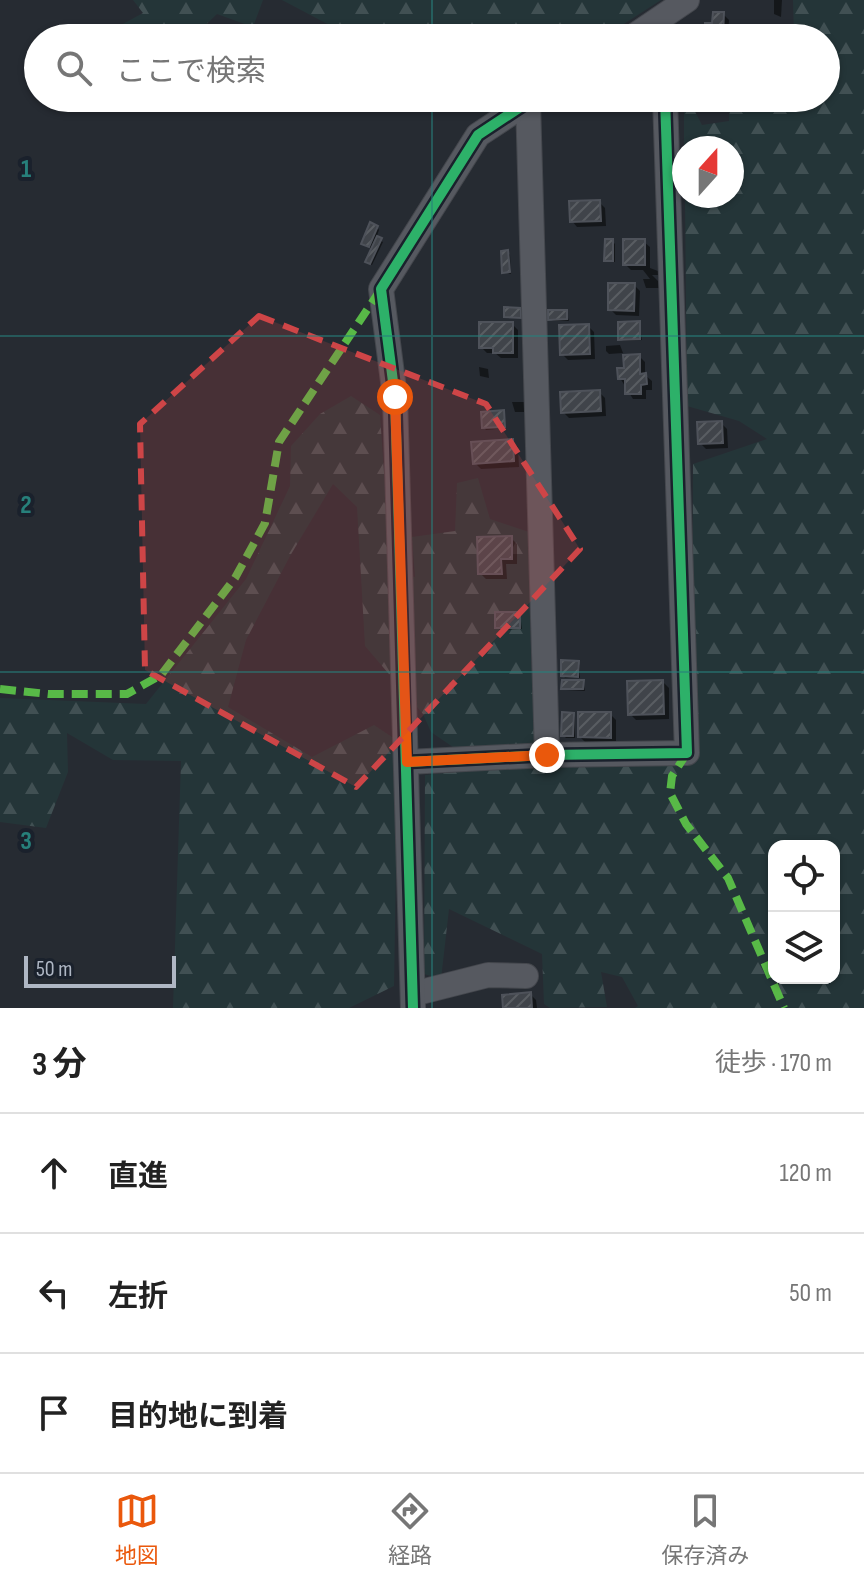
<!DOCTYPE html>
<html lang="ja">
<meta charset="utf-8">
<style>
:root{--surface:#fff;--page:#f2f2f2;--text:#222;--muted:#767676;--line:#e0e0e0;--accent:#ea580c}
body{margin:0;font-family:"Sofia Sans Condensed","Noto Sans JP",sans-serif;background:var(--page);color:var(--text)}
.controls{position:absolute;right:24px;bottom:24px;display:grid;overflow:hidden;border-radius:16px;box-shadow:0 2px 6px #0004}
.controls button{width:72px;height:72px;display:grid;place-items:center;padding:0;border:0;border-bottom:2px solid var(--line);background:var(--surface);color:var(--text);font:40px sans-serif}
.compass{position:absolute;left:672px;top:136px;width:72px;height:72px;border-radius:50%;background:var(--surface);box-shadow:0 2px 6px #0004;rotate:21deg}
.scale{position:absolute;left:24px;bottom:20px;width:152px;box-sizing:border-box;padding-left:8px;border:4px solid #afb7c4;border-top:0;font-size:22px;line-height:28px;white-space:nowrap;color:#afb7c4;-webkit-text-stroke:6px #1a212c;paint-order:stroke}
.stop{position:absolute;width:24px;height:24px;margin:-18px;border:6px solid #ea580c;border-radius:50%;background:#fff}
.stop.end{background:#ea580c;border-color:#fff;box-shadow:0 2px 8px #0008}
.list{margin:0;padding:0;list-style:none}
h2{display:flex;justify-content:space-between;align-items:center;height:104px;margin:0;padding:0 32px;font-size:34px}
h2 small{font-size:26px;font-weight:400;color:var(--muted)}
.list li{display:grid;grid-template-columns:52px 1fr auto;gap:24px;align-items:center;box-sizing:border-box;height:120px;padding:0 32px;border-top:2px solid var(--line)}
.list b{display:block;font-size:30px;white-space:nowrap}
.list em{font-size:26px;font-style:normal;color:var(--muted)}
.icon{flex:none;width:44px;height:44px;fill:none;stroke:currentColor;stroke-width:2;stroke-linecap:round;stroke-linejoin:round}
.map{position:relative;flex:none;width:864px;height:1008px;overflow:hidden}
.search{position:absolute;background:var(--surface);box-shadow:0 2px 6px #0004;left:24px;right:24px;top:24px;height:88px;display:flex;align-items:center;gap:20px;box-sizing:border-box;padding:0 28px;border-radius:44px;color:var(--muted);font-size:30px}
.sheet{height:464px;background:var(--surface)}
nav{display:flex;justify-content:space-around;align-items:center;box-sizing:border-box;height:112px;border-top:2px solid var(--line);background:var(--surface);font-size:22px;color:var(--muted)}
nav a{display:grid;justify-items:center;gap:4px}
nav .on{color:var(--accent)}
.map>svg:first-child{display:block}
</style>
<div class="map">
<svg width="864" height="1008" viewBox="0 0 864 1008">
<defs>
<pattern id="forest-firs" width="22" height="20" patternUnits="userSpaceOnUse" patternTransform="scale(2)"><rect width="22" height="20" fill="#243538"/><path d="M5 1l3.5 6h-7zM16 11l3.5 6h-7z" fill="#415053"/></pattern>
<pattern id="building-hatch" width="6" height="6" patternUnits="userSpaceOnUse" patternTransform="scale(2)"><rect width="6" height="6" fill="#40444a"/><path d="M-1 1l2-2M0 6l6-6M5 7l2-2" fill="none" stroke="#595d62"/></pattern>
</defs>
<rect width="100%" height="100%" fill="#262b32"/>
<g fill="url(#forest-firs)" fill-rule="evenodd">
<polygon points="133,0 263,0 253,27 217,14 192,38 112,38 110,31 143,13"/>
<polygon points="282,0 661,0 602,38 354,38"/>
<path d="M793,0H864V1008H635L638,1006L622,977L601,972L607,1007L550,1008L544,1004L542,954L449,909L441,979L424,974L425,775L485,769L431,732L423,714L365,646L357,507L333,484L290,556L246,640L228,707L312,757L374,725L398,741L394,986L349,1008H173L181,761L113,760L67,733L68,772L46,828L0,822V698L146,704L246,579L290,486L291,446L320,414L351,396L380,415L391,573L415,577L412,537L455,531L457,483L478,478L490,519L529,532L531,661L537,740L610,746L692,762L693,464L767,439L739,421L687,406L685,196H732V148H684V98H688L702,125L729,121L730,98H826V38H794ZM774,846H834V978H774Z"/>
</g>
<g fill="#0007">
<polygon points="774,0 782,0 781,17 774,14"/>
<polygon points="723,14 729,20 728,38 706,38"/>
<polygon points="599,202 605,208 606,226 577,227 572,221"/>
<polygon points="377,227 379,230 376,238 383,242 372,265 367,262 373,249 366,246"/>
<polygon points="612,241 615,244 615,262 609,262 606,260"/>
<polygon points="644,242 650,247 650,268 658,271 658,275 652,275 658,281 659,288 646,288 643,279 650,279 643,270 631,270 625,264"/>
<polygon points="507,252 510,255 511,274 504,272"/>
<polygon points="634,285 640,291 639,316 616,315 610,309"/>
<polygon points="566,312 569,321 553,321 550,319"/>
<polygon points="639,323 642,340 623,341 620,339"/>
<polygon points="512,324 518,330 518,358 501,358 495,353 487,353 481,347"/>
<polygon points="588,326 594,332 595,359 568,360 562,354"/>
<polygon points="620,345 623,353 609,354 606,351 606,346"/>
<polygon points="639,356 645,362 645,375 652,381 652,390 646,390 646,399 633,399 620,378"/>
<polygon points="479,367 488,369 489,378 480,376"/>
<polygon points="599,392 605,398 606,416 569,418 563,412"/>
<polygon points="512,402 524,402 526,412 515,412"/>
<polygon points="503,412 506,428 486,430 484,427"/>
<polygon points="721,423 727,429 728,448 706,449 700,443"/>
<polygon points="512,441 518,447 519,467 481,469 475,463"/>
<polygon points="511,538 517,544 517,564 506,564 507,579 486,579 480,573"/>
<polygon points="520,614 522,629 500,630 497,627"/>
<polygon points="578,663 580,665 580,678 565,678 563,675"/>
<polygon points="583,682 585,691 566,690 563,688"/>
<polygon points="663,682 669,688 669,719 636,720 630,714"/>
<polygon points="610,714 616,720 616,743 586,743 580,737"/>
<polygon points="573,715 575,717 575,738 566,738 563,735"/>
<polygon points="530,994 536,1000 537,1008 505,1008"/>
</g>
<g fill="url(#building-hatch)" stroke="#4e525a" stroke-width="2">
<polygon points="713,12 724,12 723,38 705,38 705,23 712,23"/>
<rect x="753" y="27" width="35" height="11"/>
<polygon points="600,200 601,221 570,222 569,201"/>
<polygon points="370,222 378,226 369,247 361,244"/>
<polygon points="377,236 382,238 370,264 365,262"/>
<polygon points="605,239 613,239 613,261 604,261"/>
<rect x="623" y="239" width="22" height="26"/>
<polygon points="508,250 510,272 502,273 501,251"/>
<polygon points="608,283 635,283 634,311 608,310"/>
<polygon points="504,307 521,308 521,318 504,317"/>
<polygon points="548,310 567,310 567,319 548,320"/>
<polygon points="640,321 640,339 618,340 618,322"/>
<polygon points="479,322 513,322 513,353 493,353 493,348 479,348"/>
<polygon points="589,324 590,354 560,355 559,325"/>
<polygon points="640,354 640,374 646,373 647,384 641,385 641,394 625,394 625,379 618,379 617,368 624,368 623,355"/>
<polygon points="600,390 601,411 561,413 560,392"/>
<polygon points="504,410 505,427 482,428 481,412"/>
<polygon points="722,421 723,443 698,444 697,422"/>
<polygon points="513,439 514,461 473,464 471,442"/>
<polygon points="512,536 512,559 501,559 502,574 478,574 477,537"/>
<rect x="495" y="612" width="25" height="16"/>
<polygon points="561,660 579,661 578,677 561,676"/>
<polygon points="562,680 584,680 583,689 561,689"/>
<polygon points="663,680 664,714 628,715 627,681"/>
<polygon points="562,712 574,713 573,736 561,736"/>
<polygon points="578,712 611,712 611,738 578,737"/>
<polygon points="531,992 532,1008 503,1008 502,995"/>
</g>
<g fill="none" stroke-linecap="round" stroke-linejoin="round">
<g stroke="#44474d" stroke-width="26">
<g id="minor">
<polyline points="631,38 687,0"/>
<polyline points="528,102 547,755"/>
<polyline points="407,762 547,755 687,753 665,98"/>
<polyline points="413,994 488,975 526,976"/>
<polyline points="413,1008 395,397 381,289 478,135 534,98"/>
</g>
</g>
<use href="#minor" stroke="#565960" stroke-width="24"/>
<g stroke="#58b947" stroke-width="8" stroke-dasharray="16 8" stroke-linecap="butt">
<polyline points="0,689 48,694 127,694 161,675 235,578 265,523 279,442 381,289"/>
<polyline points="687,753 672,776 670,793 686,824 728,878 784,1008"/>
</g>
<g stroke="#1a212c" stroke-width="15">
<g id="cycleway">
<polyline points="407,762 547,755 687,753 665,98"/>
<polyline points="413,1008 395,397 381,289 478,135 534,98"/>
</g>
</g>
<use href="#cycleway" stroke="#2db169" stroke-width="10"/>
</g>
<g fill="none" stroke-linecap="round" stroke-linejoin="round">
<polyline stroke="#ea580c" stroke-width="10" points="395,397 407,762 547,755"/>
</g>
<path fill="#ce4547" fill-opacity="0.2" stroke="#ce4547" stroke-width="6" stroke-dasharray="16 10" stroke-linejoin="round" d="M259,316L486,404L580,549L356,787L145,670L140,424Z"/>
<path fill="none" stroke="#27807b" stroke-width="2" stroke-opacity="0.55" d="M432,0V38M432,98V1008M0,336H864M0,672H864"/>
<g font-size="26" text-anchor="middle" font-weight="bold" fill="#27807b" stroke="#1a212c" stroke-width="8" stroke-linejoin="round" paint-order="stroke">
<text x="26" y="177">1</text>
<text x="26" y="513">2</text>
<text x="26" y="849">3</text>
</g>
</svg>
<div class="controls">
<button><svg class="icon" aria-label="locate" viewBox="0 0 24 24"><circle cx="12" cy="12" r="6"/><path d="M12 2v4M12 18v4M2 12h4M18 12h4"/></svg></button>
<button><svg class="icon" aria-label="layers" viewBox="0 0 24 24"><path d="M12 4l9 5-9 5-9-5zM3 14l9 5 9-5"/></svg></button>
</div>
<svg class="compass" viewBox="-18 -18 36 36"><path d="M0-13l5 13h-10z" fill="#e53935"/><path d="M0 13l5-13h-10z" fill="#767676"/></svg>
<div class="scale">50 m</div>
<div class="stop" style="left:395px;top:397px"></div>
<div class="stop end" style="left:547px;top:755px"></div>
<div class="search"><svg class="icon" aria-label="search" viewBox="0 0 24 24"><circle cx="10" cy="10" r="6"/><path d="M15 15l6 6"/></svg>ここで検索</div>
</div>
<section class="sheet">
<h2>3 分<small>徒歩 · 170 m</small></h2>
<ul class="list">
<li><svg class="icon" aria-label="ahead" viewBox="0 0 24 24"><path d="M12 20V5M6 11l6-6 6 6"/></svg><div><b>直進</b></div><em>120 m</em></li>
<li><svg class="icon" aria-label="left" viewBox="0 0 24 24"><path d="M17 20v-9H6M10 6l-5 5 5 5"/></svg><div><b>左折</b></div><em>50 m</em></li>
<li><svg class="icon" aria-label="arrive" viewBox="0 0 24 24"><path d="M6 21V4h12l-3 4 3 4H6"/></svg><div><b>目的地に到着</b></div></li>
</ul>
</section>
<nav>
<a class="on"><svg class="icon" aria-label="map" viewBox="0 0 24 24"><path d="M3 6l6-2 6 2 6-2v14l-6 2-6-2-6 2zM9 4v14M15 6v14"/></svg>地図</a>
<a><svg class="icon" aria-label="directions" viewBox="0 0 24 24"><path d="M12 3l9 9-9 9-9-9zM9 14v-3h6M13 9l2 2-2 2"/></svg>経路</a>
<a><svg class="icon" aria-label="saved" viewBox="0 0 24 24"><path d="M7 4h10v16l-5-4-5 4z"/></svg>保存済み</a>
</nav>
